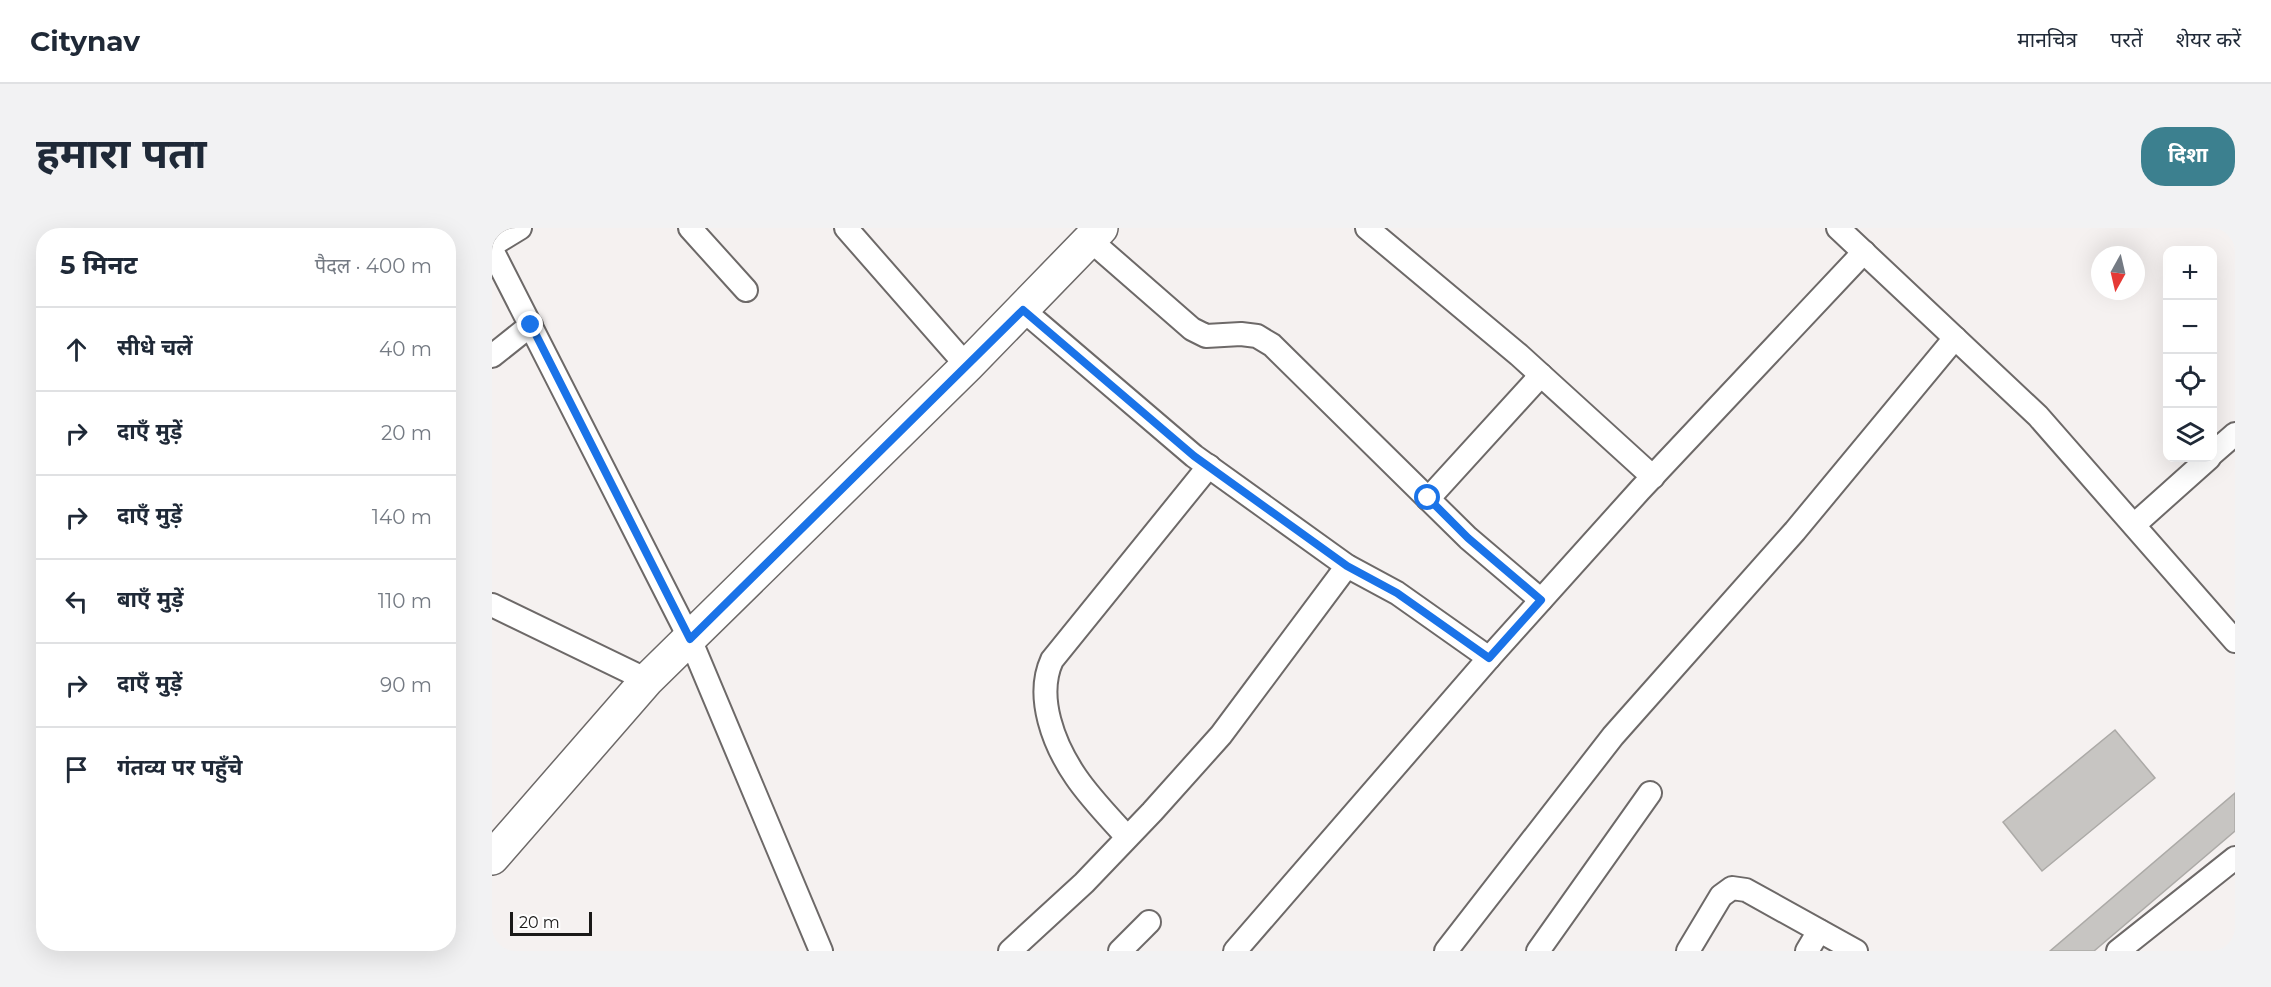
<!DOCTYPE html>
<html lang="hi">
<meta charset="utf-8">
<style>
:root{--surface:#fff;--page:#f2f2f3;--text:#1f2937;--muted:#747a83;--line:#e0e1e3;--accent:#3c808f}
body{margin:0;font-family:Montserrat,"Noto Sans Devanagari",sans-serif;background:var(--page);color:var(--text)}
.controls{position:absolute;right:18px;top:18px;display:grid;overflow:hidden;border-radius:12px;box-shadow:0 6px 24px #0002}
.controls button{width:54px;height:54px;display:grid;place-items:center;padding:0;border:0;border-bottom:2px solid var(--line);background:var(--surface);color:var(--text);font:30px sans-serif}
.compass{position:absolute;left:1599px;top:18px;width:54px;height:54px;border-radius:50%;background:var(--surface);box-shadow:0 6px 24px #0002;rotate:188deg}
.scale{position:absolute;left:18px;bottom:15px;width:82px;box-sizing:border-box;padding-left:6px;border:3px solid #1a1918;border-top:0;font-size:16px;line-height:21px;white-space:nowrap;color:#1a1918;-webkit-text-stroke:4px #fff;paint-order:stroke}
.stop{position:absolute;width:18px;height:18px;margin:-14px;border:4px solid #1a73e8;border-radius:50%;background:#fff}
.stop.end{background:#1a73e8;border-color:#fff;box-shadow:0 2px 6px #0008}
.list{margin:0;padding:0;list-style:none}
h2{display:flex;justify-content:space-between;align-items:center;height:78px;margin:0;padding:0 24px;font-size:26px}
h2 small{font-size:20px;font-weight:400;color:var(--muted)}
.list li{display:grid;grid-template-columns:39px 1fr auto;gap:18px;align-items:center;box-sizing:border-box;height:84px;padding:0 24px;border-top:2px solid var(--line)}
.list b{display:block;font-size:22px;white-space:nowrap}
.list em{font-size:20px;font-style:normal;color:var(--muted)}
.icon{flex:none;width:33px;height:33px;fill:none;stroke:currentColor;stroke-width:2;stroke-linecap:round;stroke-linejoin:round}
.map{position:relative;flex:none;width:1743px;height:723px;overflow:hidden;border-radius:24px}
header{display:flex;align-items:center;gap:36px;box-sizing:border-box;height:84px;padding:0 30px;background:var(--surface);border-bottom:2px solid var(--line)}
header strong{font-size:28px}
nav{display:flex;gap:33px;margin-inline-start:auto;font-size:21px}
.intro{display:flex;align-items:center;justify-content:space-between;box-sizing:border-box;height:144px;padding:0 36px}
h1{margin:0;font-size:42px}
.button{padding:15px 27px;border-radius:24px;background:var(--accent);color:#fff;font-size:21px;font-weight:700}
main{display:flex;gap:36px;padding:0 36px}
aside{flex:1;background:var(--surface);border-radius:24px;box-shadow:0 6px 24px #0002}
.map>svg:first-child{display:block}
</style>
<header>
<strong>Citynav</strong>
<nav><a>मानचित्र</a><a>परतें</a><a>शेयर करें</a></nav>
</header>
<div class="intro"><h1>हमारा पता</h1><a class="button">दिशा</a></div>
<main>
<aside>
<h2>5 मिनट<small>पैदल · 400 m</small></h2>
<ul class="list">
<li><svg class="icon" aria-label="ahead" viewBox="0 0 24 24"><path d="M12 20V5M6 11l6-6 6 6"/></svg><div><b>सीधे चलें</b></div><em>40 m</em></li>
<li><svg class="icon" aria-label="right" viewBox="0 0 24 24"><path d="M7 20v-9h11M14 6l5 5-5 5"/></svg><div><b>दाएँ मुड़ें</b></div><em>20 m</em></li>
<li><svg class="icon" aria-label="right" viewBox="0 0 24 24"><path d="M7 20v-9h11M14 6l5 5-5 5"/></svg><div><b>दाएँ मुड़ें</b></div><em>140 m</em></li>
<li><svg class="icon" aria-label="left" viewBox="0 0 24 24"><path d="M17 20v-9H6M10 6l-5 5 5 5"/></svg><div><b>बाएँ मुड़ें</b></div><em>110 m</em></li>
<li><svg class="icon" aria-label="right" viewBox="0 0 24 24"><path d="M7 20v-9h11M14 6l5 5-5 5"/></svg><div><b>दाएँ मुड़ें</b></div><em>90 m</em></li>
<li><svg class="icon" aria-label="arrive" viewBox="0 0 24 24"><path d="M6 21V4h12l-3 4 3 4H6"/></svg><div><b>गंतव्य पर पहुँचे</b></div></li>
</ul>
</aside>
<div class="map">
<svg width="1743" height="723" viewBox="0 0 1743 723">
<rect width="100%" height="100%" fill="#f5f1f0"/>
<g fill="#c7c5c2" stroke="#acaaa7" stroke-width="1.5">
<polygon points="1623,502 1663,550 1550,643 1511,594"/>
<polygon points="1743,565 1743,603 1602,723 1558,723"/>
</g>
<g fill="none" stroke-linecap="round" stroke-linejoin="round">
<g stroke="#6d6968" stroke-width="26">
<g id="street">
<polyline points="198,0 254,62"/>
<polyline points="354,0 475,138"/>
<polyline points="875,0 1027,127 1161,249"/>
<polyline points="1346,0 1546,188 1743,413"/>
<polyline points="598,12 700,101 714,108 749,106 765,108 780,117 976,310 1049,372"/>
<polyline points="0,17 28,0"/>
<polyline points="0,22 198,411 329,723"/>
<polyline points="531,82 702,228 855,338 905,365 997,430"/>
<polyline points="0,128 39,97"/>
<polyline points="1720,226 1743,206"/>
<polyline points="936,271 1049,147"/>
<polyline points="1642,297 1717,230"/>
<polyline points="0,377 155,452"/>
<path d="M635,609C618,590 599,571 584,549C562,517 543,469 560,432L717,238"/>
<polyline points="518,723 592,655 660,584 729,507 855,338"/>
<polyline points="628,723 657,694"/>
<polyline points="743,723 997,430 1148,262 1372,24"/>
<polyline points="954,723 1121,508 1303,303 1463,110"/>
<polyline points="1046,723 1158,565"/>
<polyline points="1196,723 1229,668 1240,660 1254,662 1364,723"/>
<polyline points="1315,723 1327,703"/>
<polyline points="1626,723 1743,630"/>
</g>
</g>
<g stroke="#6d6968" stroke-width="36">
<polyline id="primary" points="0,630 155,452 475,138 609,0"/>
</g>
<use href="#street" stroke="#fff" stroke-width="22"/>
<use href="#primary" stroke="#fff" stroke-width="33"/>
</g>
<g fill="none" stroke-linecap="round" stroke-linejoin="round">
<polyline stroke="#1a73e8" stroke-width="8" points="39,97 198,411 531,82 702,228 855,338 905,365 997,430 1049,372 976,310 936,270"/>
</g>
</svg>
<div class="controls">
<button>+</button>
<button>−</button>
<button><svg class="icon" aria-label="locate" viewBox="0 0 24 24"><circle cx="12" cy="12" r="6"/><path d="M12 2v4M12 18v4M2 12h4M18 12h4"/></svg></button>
<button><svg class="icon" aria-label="layers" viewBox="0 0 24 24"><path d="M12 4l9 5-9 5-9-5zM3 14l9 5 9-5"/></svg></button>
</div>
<svg class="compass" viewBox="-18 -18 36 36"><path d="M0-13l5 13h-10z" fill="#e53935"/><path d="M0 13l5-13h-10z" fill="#747a83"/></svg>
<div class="scale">20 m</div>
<div class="stop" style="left:936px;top:270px"></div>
<div class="stop end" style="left:39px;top:97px"></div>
</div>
</main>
